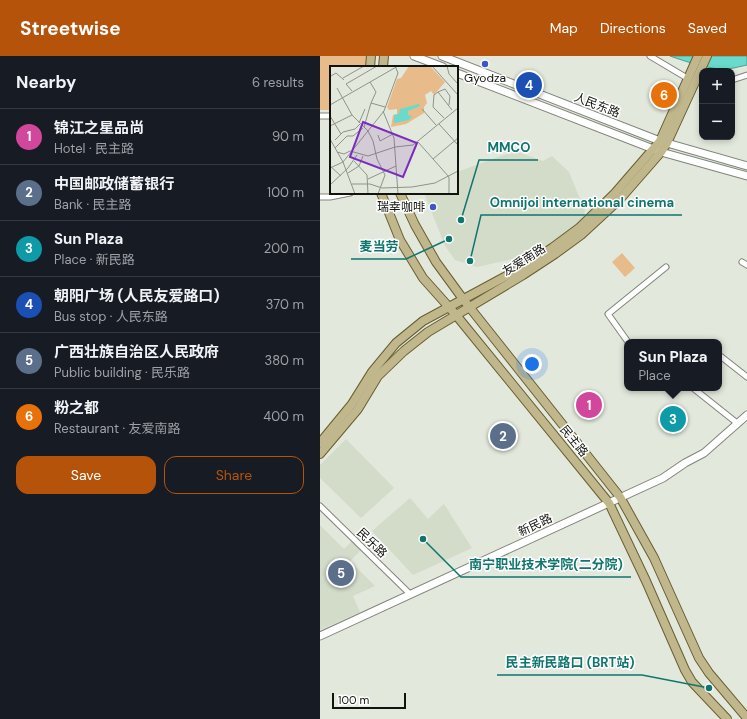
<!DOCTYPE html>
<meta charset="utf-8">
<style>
:root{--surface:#171b24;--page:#20242c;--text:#f1f3f6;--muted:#9ea1a6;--line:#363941;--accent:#b45309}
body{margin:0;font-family:"DM Sans","Noto Sans SC",sans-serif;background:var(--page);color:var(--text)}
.controls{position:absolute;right:12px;top:12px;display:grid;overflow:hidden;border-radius:8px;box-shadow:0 2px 6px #0003}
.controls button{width:36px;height:36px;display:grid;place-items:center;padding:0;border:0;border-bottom:1px solid var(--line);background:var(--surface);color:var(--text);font:20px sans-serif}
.scale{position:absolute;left:12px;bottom:10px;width:74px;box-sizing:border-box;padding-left:4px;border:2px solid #12130f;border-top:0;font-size:11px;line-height:14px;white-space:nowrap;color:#12130f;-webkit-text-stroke:3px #fff;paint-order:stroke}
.you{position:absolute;left:212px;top:308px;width:14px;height:14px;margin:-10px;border:3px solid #fff;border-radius:50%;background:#1a73e8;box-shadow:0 0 0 6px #1a73e833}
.badge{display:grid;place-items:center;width:26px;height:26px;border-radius:50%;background:var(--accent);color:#fff;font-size:13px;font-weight:700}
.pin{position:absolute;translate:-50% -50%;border:2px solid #fff;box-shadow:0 1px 4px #0006}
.popup{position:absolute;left:304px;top:283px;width:98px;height:52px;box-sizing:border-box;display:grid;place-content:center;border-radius:8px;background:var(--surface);filter:drop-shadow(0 1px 3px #0005);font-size:13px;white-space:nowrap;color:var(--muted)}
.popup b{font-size:15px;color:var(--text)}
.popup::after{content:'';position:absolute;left:50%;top:100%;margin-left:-8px;border:8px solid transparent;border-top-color:var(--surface)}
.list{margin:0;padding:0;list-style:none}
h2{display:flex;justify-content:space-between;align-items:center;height:52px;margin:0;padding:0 16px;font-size:17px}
h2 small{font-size:13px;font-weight:400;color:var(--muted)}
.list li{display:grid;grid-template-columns:26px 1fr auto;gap:12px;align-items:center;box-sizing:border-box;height:56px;padding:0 16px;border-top:1px solid var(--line)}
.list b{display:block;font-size:15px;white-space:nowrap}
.list p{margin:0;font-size:13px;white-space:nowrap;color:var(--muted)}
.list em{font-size:13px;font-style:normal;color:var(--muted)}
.actions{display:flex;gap:8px;padding:12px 16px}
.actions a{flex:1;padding:9px 0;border:1px solid var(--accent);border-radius:12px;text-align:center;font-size:14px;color:var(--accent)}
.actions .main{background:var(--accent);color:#fff}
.map{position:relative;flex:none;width:427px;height:663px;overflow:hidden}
header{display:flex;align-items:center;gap:24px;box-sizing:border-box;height:56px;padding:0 20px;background:var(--accent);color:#fff}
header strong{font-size:19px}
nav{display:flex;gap:22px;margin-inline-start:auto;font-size:14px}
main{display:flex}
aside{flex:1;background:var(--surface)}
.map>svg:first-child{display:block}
</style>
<header>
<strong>Streetwise</strong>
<nav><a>Map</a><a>Directions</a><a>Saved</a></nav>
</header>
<main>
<aside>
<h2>Nearby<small>6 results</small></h2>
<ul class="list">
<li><span class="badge" style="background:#d1479c">1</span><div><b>锦江之星品尚</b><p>Hotel · 民主路</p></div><em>90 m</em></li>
<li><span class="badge" style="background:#5c6f8a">2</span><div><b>中国邮政储蓄银行</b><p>Bank · 民主路</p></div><em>100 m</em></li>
<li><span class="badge" style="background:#0f9aa8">3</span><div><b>Sun Plaza</b><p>Place · 新民路</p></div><em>200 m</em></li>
<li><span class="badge" style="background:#1a4fb4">4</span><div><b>朝阳广场 (人民友爱路口)</b><p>Bus stop · 人民东路</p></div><em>370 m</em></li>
<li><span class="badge" style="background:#5c6f8a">5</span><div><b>广西壮族自治区人民政府</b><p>Public building · 民乐路</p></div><em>380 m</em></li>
<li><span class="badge" style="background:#e8710a">6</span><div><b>粉之都</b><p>Restaurant · 友爱南路</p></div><em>400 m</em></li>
</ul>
<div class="actions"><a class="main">Save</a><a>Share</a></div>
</aside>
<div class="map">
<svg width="427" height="663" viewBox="0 0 427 663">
<rect width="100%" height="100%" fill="#e3e8dc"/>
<g fill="#d3dbc9">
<polygon points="195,95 223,105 232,100 249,116 265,155 262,164 220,197 157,211 135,204 125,190 104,137 137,137 137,116"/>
<polygon points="26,383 74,432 41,462 0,422 0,409"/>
<polygon points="90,442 108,463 124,448 152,492 93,519 52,475"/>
<polygon points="0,469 24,493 32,485 41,494 30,505 55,530 33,540 40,556 0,574"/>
</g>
<g fill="#e8bb8b">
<polygon points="0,0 49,0 48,11 11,11 11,54 0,54"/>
<polygon points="302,197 315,212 305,221 292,206"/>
</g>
<path fill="#69dacb" stroke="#4f9e93" d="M350,0H427V9C421,10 415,12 409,13C394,15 364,5 350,0Z"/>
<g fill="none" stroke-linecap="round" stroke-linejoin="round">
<g stroke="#80857a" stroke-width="7">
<g id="street">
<polyline points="330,0 367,22"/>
<polyline points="412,24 427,19"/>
<polyline points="0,60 11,60"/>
<polyline points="0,141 10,141 30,137"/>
<polyline points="422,206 427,209"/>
<polyline points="308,286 288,258 346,211"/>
<polyline points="399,299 427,321"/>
<polyline points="373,332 417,367"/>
<polyline points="0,450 90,538"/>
</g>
</g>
<g stroke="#80857a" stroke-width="9">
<g id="secondary">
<polyline points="94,0 123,11"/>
<polyline points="122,0 340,85 427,110"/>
<polyline points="137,17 341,96 427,120"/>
<polyline points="0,580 343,422 365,407 384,397 427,359"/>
</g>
</g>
<g stroke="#685e2e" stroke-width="10">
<g id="primary">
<polyline points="50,11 51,0"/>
<polyline points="63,11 64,0"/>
<polyline points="61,137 80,184 103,222 136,259 289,447 326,525 365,614 372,626 407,663"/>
<polyline points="80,137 95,169 116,206 143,243 300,441 334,502 379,602 389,617 427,662"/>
<polyline points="0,387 32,348 52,316 76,287 103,265 201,212 232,192 259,172 295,137 340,85 378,0"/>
<polyline points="0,398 38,353 58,320 84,295 108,276 203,219 235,198 261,179 300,143 341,96 347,87 387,0"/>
</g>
</g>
<use href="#street" stroke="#fff" stroke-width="5"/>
<use href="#secondary" stroke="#fff" stroke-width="7"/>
<use href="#primary" stroke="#c1b78c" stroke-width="8"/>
</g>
<g fill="#3f55c9" stroke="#fff" stroke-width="1.5">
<circle cx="165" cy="8" r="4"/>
<circle cx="113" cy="151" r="4"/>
</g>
<g text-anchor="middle" stroke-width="3" stroke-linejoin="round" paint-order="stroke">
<g font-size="12" fill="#12130f" stroke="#fff">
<text x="165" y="26">Gyodza</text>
<text x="105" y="155" text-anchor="end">瑞幸咖啡</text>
</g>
<g font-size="12" fill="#12130f" stroke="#fff">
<text transform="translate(277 49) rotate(21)" y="4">人民东路</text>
<text transform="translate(204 204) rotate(-32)" y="4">友爱南路</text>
<text transform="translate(254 385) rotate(51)" y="4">民主路</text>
<text transform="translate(215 469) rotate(-25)" y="4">新民路</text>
<text transform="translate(52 487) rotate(44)" y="4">民乐路</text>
</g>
</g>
<g transform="translate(10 10)">
<rect width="128" height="128" fill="#e3e8dc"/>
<path d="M79,0H100L115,16L104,29L101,25L95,29L97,37L94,41V47L76,58L61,61L63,49L67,48V43L59,44L57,41L67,13L71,12Z" fill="#e8bb8b"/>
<path d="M89,38L90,40L78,45V49L82,50L79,54L64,57V49L69,48L70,43Z" fill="#69dacb"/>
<path fill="none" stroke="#8f938a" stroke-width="1" d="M102,0L128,29M117,0L119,8L128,18M1,10L6,7L14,14M13,12L34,0M40,16L46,26L41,37L55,41M7,22L22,49L38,65L43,75L47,93L55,109L48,128M22,25L16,18L47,0M108,26L115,23L120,30L119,39M0,39L68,0M92,43L106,59M53,45L64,72L68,128M0,50L11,68M114,52L103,41L104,29L108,26L122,44M29,57L35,43M109,58L128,79M0,60L22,49M34,61L41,37M48,69L50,75L63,68M0,73L13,96L25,128M5,74L13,66L25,63L30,58M88,76L119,111V128M5,82L17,70H23L33,62M20,85L38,90L65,81L83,79L128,42M7,86L14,88L20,85M103,93L128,72M24,95L37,109L38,128M0,100L11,110M0,102L13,96L54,45L68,7L65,0M18,107L29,100L33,90M38,113L66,100M22,118H40L52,122L82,121L105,117L128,105M0,119L18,102L27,89"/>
<path fill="#7b2cbf" fill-opacity="0.15" stroke="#7b2cbf" stroke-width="2" d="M33,56L87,77L73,111L20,91Z"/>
<rect width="128" height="128" fill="none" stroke="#12130f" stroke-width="2"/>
</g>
<path fill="none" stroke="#0f766e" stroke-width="1.5" d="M141 164L159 104H218M150 205L161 159H362M129 183L86 203H31M103 483L141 521H311M389 632L322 619H177"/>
<g fill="#0f766e" stroke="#fff" stroke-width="1.5">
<circle cx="141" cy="164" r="4"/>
<circle cx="150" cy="205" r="4"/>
<circle cx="129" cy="183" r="4"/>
<circle cx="103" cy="483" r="4"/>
<circle cx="389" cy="632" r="4"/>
</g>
<g font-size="13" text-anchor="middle" font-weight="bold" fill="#0f766e" stroke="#fff" stroke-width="3" stroke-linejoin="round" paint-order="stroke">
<text x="189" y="96">MMCO</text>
<text x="262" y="151">Omnijoi international cinema</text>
<text x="59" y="195">麦当劳</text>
<text x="226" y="513">南宁职业技术学院(二分院)</text>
<text x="250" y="611">民主新民路口 (BRT站)</text>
</g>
</svg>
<div class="controls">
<button>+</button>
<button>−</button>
</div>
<div class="scale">100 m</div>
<div class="you"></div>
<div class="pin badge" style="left:269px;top:349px;background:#d1479c">1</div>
<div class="pin badge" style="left:183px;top:380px;background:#5c6f8a">2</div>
<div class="pin badge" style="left:353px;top:363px;background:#0f9aa8">3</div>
<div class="popup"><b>Sun Plaza</b>Place</div>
<div class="pin badge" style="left:209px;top:29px;background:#1a4fb4">4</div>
<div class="pin badge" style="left:21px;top:517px;background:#5c6f8a">5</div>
<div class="pin badge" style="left:344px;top:39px;background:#e8710a">6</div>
</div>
</main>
